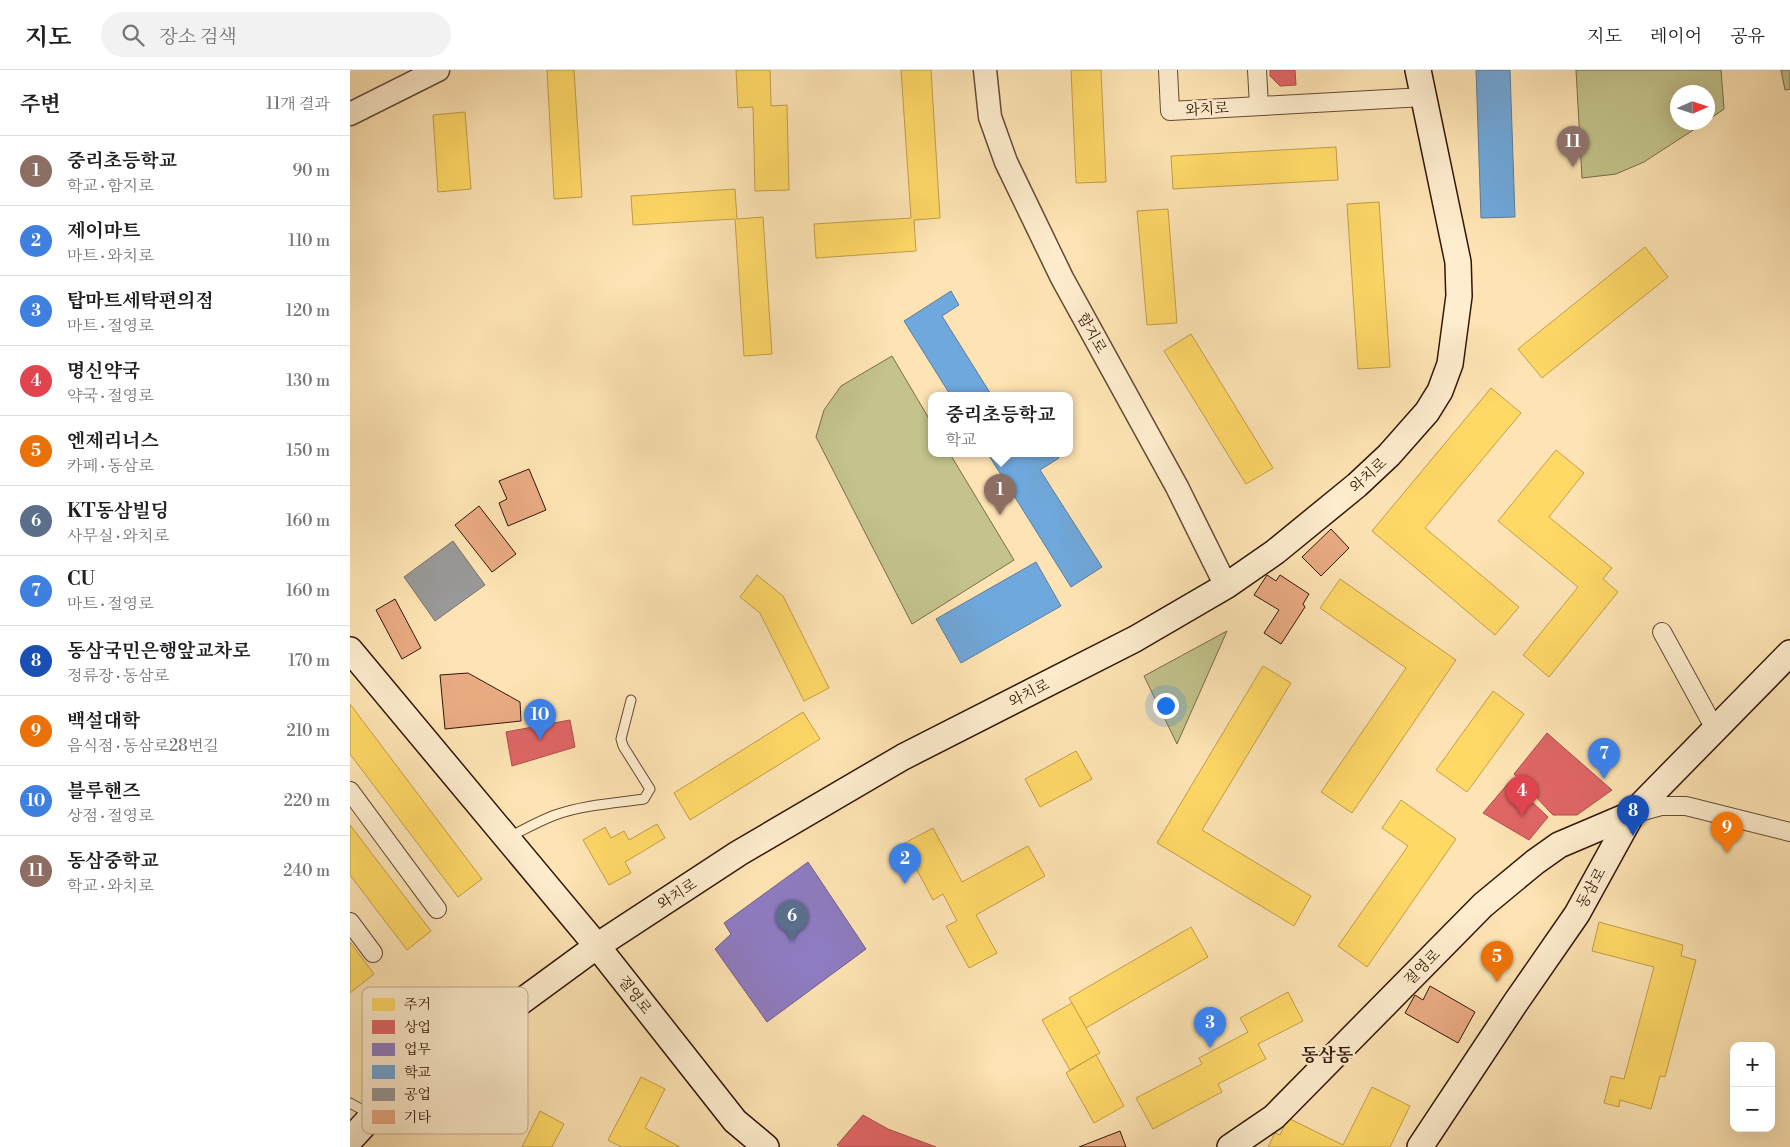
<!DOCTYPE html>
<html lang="ko">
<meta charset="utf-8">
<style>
:root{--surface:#fff;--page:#f2f2f2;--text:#202124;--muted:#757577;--line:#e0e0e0;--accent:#d93025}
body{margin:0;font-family:"Libre Bodoni","Noto Serif KR",serif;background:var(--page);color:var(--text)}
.controls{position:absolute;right:15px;bottom:15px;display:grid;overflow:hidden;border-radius:10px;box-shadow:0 5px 20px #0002}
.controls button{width:45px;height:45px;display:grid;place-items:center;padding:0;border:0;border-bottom:1px solid var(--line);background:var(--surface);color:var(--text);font:25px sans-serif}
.compass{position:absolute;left:1320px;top:15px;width:45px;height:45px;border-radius:50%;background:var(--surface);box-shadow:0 5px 20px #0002;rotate:87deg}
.you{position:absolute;left:815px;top:635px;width:18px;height:18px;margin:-12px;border:4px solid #fff;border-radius:50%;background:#1a73e8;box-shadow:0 0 0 8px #1a73e833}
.badge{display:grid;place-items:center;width:32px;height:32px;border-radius:50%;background:var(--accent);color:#fff;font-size:16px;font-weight:700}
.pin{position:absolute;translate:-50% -41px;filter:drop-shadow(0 1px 2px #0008)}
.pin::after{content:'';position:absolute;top:26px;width:18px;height:15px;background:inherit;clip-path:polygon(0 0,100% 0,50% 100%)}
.popup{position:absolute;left:578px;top:322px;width:145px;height:65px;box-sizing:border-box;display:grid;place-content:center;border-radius:10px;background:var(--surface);filter:drop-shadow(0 1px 4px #0005);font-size:16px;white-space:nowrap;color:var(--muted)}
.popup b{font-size:19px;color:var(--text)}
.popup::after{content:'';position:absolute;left:50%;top:100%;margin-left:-10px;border:10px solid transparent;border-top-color:var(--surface)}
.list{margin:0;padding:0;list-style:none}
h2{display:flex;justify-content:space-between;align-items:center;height:65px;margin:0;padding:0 20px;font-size:21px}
h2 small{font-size:16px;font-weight:400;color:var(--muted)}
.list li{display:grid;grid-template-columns:32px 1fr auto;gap:15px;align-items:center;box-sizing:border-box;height:70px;padding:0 20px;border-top:1px solid var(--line)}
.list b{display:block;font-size:19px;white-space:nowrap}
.list p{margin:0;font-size:16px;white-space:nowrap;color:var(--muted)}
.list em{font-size:16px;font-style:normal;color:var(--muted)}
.icon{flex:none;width:28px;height:28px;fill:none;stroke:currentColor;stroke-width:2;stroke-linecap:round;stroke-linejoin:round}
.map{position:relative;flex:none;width:1440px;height:1077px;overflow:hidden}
header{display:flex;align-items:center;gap:30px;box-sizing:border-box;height:70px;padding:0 25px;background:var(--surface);border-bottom:1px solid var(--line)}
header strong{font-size:24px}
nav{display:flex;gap:28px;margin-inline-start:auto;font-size:18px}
.search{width:350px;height:45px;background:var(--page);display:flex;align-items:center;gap:12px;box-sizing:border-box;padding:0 18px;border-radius:28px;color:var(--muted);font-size:19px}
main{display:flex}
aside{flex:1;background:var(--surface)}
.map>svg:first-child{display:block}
</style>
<header>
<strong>지도</strong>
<div class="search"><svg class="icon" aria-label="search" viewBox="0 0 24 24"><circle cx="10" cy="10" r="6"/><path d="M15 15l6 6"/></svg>장소 검색</div>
<nav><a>지도</a><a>레이어</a><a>공유</a></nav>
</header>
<main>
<aside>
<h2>주변<small>11개 결과</small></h2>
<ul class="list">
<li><span class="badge" style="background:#8d6e63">1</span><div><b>중리초등학교</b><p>학교 · 함지로</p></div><em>90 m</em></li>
<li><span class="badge" style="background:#3f7fe0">2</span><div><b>제이마트</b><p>마트 · 와치로</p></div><em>110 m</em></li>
<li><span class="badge" style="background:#3f7fe0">3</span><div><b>탑마트세탁편의점</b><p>마트 · 절영로</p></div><em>120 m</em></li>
<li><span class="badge" style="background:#e0444e">4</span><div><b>명신약국</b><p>약국 · 절영로</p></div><em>130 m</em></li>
<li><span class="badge" style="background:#e8710a">5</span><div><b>엔제리너스</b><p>카페 · 동삼로</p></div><em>150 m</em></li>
<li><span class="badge" style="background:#5c6f8a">6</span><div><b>KT동삼빌딩</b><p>사무실 · 와치로</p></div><em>160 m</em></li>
<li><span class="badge" style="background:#3f7fe0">7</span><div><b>CU</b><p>마트 · 절영로</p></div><em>160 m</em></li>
<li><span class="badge" style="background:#1a4fb4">8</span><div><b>동삼국민은행앞교차로</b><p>정류장 · 동삼로</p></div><em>170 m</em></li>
<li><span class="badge" style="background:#e8710a">9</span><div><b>백설대학</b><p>음식점 · 동삼로28번길</p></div><em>210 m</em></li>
<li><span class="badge" style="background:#3f7fe0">10</span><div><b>블루핸즈</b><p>상점 · 절영로</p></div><em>220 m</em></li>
<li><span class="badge" style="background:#8d6e63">11</span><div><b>동삼중학교</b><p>학교 · 와치로</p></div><em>240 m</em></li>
</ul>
</aside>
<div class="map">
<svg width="1440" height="1077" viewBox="0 0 1440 1077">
<rect width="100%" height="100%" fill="#fee4b4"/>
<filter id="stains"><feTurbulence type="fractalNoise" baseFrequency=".004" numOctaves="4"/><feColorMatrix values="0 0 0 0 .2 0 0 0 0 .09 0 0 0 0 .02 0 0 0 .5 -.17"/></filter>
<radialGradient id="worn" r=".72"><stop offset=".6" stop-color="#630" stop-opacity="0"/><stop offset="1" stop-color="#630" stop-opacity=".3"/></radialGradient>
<g fill="#c3c38b" stroke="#7a6c4a">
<polygon points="1226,0 1371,0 1374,39 1358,50 1358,22 1328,22 1328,52 1354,53 1294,92 1266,104 1232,108"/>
<polygon points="1431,0 1440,0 1440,19 1435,20"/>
<polygon points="542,286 581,352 581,384 600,384 664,490 562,554 466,367 474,340 491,316"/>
<polygon points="877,561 827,674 794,606"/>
</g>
<g fill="#ffd966" stroke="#c29e4a">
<polygon points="197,0 224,0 232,127 204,129"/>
<polygon points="386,0 420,0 421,36 437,35 439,120 405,121 403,37 388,38"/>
<polygon points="551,0 581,0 590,148 564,150 566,181 466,188 464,154 561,148"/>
<polygon points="721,0 751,0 756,112 726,113"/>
<polygon points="115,42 121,119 88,122 83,45"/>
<polygon points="986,77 988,110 823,119 821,86"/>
<polygon points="385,119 387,149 413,147 422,284 394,286 385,149 283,155 281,126"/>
<polygon points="1029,132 1040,297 1008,299 997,134"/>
<polygon points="818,139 827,253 797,255 787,141"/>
<polygon points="1295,177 1318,207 1192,308 1168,279"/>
<polygon points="841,264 923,398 896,414 814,281"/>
<polygon points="1141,318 1171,343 1075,458 1169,537 1145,565 1022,461"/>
<polygon points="1206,380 1234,403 1199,447 1262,498 1253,509 1268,522 1199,607 1173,585 1228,517 1148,451"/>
<polygon points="407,505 433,526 479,618 454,631 410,543 390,527"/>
<polygon points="990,509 1106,590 1002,743 971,722 1056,598 970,538"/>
<polygon points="913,596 941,613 852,760 961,826 944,856 807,773"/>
<polygon points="1143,621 1174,644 1117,722 1086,700"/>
<polygon points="0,634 132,809 108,827 0,684"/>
<polygon points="453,642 470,669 340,750 324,723"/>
<polygon points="726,681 742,709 690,737 675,709"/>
<polygon points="1051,730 1106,769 1017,897 988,876 1058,776 1032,758"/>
<polygon points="307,754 315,768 275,792 281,803 259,815 233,770 255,757 261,768 274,761 279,770"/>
<polygon points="0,755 81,861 57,880 0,805"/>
<polygon points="583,758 612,812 678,776 695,806 626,845 647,883 619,898 596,856 607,851 593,824 583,830 553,774"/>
<polygon points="1249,852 1333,875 1331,886 1346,890 1315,1007 1310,1006 1301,1039 1270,1030 1269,1037 1254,1033 1261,1006 1274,1009 1304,897 1242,881"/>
<polygon points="841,857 858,887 736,958 719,928"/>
<polygon points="0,872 24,904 0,923"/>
<polygon points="938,922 953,951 908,974 916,989 868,1014 872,1022 803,1059 786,1028 852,994 849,988 898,962 890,948"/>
<polygon points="722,933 750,983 720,1000 692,950"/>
<polygon points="746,985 774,1036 744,1053 716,1003"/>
<polygon points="291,1007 315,1019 295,1058 330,1077 271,1077 258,1070"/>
<polygon points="1022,1017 1060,1036 1040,1077 918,1077 925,1063 930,1065 938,1048 993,1075"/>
<polygon points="190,1041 214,1054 202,1077 172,1077"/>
</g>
<g fill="#e06666" stroke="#ac4e4a">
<polygon points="920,0 945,0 946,15 930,16 920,6"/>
<polygon points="220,650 225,677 162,696 156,662"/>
<polygon points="1197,663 1262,720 1227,745 1203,745 1164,704"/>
<polygon points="1160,711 1198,747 1179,770 1133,743"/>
<polygon points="513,1045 538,1059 586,1077 490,1077 487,1075"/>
</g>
<polygon fill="#8e7cc3" stroke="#725d8b" points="458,792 516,879 417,952 365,879 381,864 374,853"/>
<g fill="#6fa8dc" stroke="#5d7c9c">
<polygon points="1126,0 1160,0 1165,147 1131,148"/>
<polygon points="601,221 609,235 592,246 642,326 601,326 554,251"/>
<polygon points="638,384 707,384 709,388 690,400 752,497 721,517"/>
<polygon points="686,492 711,536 611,593 586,549"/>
</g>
<polygon fill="#999" stroke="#7a726e" points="103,471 135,515 85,551 54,507"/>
<g fill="#eaab83" stroke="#321608">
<polygon points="179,399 196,440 158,456 149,433 157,429 149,411"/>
<polygon points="129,436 166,484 142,502 105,455"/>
<polygon points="981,459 999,478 971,506 952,487"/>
<polygon points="917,505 926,511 930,505 959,524 953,534 955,537 931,574 914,563 929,540 904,525"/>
<polygon points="45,529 71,578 52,589 26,540"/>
<polygon points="118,603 170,632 171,651 95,659 90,605"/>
<polygon points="1080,916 1125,942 1108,973 1055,943 1065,925 1073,930"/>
<polygon points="770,1061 776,1077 729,1077"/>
</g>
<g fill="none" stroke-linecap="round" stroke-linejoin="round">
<g stroke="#654a33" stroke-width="11">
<g id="service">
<path d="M159,767C175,759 189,751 205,745C233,735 265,733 294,729L300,719L273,676L271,669L281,630"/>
<polyline points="0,1033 22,1045"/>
</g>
</g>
<g stroke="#654a33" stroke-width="20">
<g id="minor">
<polyline points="818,0 820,41 1074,27"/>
<polyline points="907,0 909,36"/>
<polyline points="1312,562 1365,659"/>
<polyline points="0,721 87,839"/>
<polyline points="1282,744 1311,736 1336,736 1440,762"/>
<polyline points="0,852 23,883"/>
</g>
</g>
<g stroke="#654a33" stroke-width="25">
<g id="tertiary">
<polyline points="635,0 640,47 656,92 712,208 827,417 876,516"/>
<polyline points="0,44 88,0"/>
</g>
</g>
<g stroke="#321608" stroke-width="28">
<g id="secondary">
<polyline points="0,580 247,876 385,1051 416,1077"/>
<polyline points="0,1070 38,1029 247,876 389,783 553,687 785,569 876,516 925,482 1007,415 1039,385 1077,342 1090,321 1100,294 1109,226 1108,192 1068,0"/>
<polyline points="880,1077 924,1047 1133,835 1185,792 1209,775 1282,744"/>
<polyline points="1070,1077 1166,932 1227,844 1282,744 1440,583"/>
</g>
</g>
<use href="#service" stroke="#feedce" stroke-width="9"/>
<use href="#minor" stroke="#feedce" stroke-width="18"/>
<use href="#tertiary" stroke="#feedce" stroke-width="22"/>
<use href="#secondary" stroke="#feedce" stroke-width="25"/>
</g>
<g text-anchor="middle" stroke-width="5" stroke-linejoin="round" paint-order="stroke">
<g font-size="15" fill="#321608" stroke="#feedce">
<text transform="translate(857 39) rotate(-3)" y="5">와치로</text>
<text transform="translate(742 263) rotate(61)" y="5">함지로</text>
<text transform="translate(1018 405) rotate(-42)" y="5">와치로</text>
<text transform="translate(679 623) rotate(-27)" y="5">와치로</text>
<text transform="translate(1241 818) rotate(-61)" y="5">동삼로</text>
<text transform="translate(327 824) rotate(-33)" y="5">와치로</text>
<text transform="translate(1072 897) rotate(-45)" y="5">절영로</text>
<text transform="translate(285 925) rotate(52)" y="5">절영로</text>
</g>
<g font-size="18" font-weight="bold" fill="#321608" stroke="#feedce">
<text x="977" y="991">동삼동</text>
</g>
</g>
<rect x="12" y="917" width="166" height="147" rx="8" fill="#feedce" stroke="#c1ac93" stroke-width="1"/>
<rect x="22" y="928" width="23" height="13" fill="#ffd966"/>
<rect x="22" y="950" width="23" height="14" fill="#e06666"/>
<rect x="22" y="973" width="23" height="13" fill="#8e7cc3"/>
<rect x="22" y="995" width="23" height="14" fill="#6fa8dc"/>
<rect x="22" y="1018" width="23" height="13" fill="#999"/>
<rect x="22" y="1040" width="23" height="14" fill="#eaab83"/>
<g font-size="14" fill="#321608">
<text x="54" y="939">주거</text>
<text x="54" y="962">상업</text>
<text x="54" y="984">업무</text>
<text x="54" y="1007">학교</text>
<text x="54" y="1029">공업</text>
<text x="54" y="1052">기타</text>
</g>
<rect width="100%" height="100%" filter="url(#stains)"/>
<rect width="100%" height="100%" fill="url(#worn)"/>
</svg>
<div class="controls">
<button>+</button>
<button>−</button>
</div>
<svg class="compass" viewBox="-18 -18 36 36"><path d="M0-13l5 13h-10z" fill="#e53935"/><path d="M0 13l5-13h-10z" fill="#757577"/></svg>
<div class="you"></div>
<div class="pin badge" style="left:650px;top:445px;background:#8d6e63">1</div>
<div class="popup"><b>중리초등학교</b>학교</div>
<div class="pin badge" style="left:555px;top:814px;background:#3f7fe0">2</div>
<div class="pin badge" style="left:860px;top:978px;background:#3f7fe0">3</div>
<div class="pin badge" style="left:1172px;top:746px;background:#e0444e">4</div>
<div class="pin badge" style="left:1147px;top:912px;background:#e8710a">5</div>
<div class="pin badge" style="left:442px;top:871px;background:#5c6f8a">6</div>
<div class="pin badge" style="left:1254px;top:709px;background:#3f7fe0">7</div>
<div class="pin badge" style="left:1283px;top:766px;background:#1a4fb4">8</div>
<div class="pin badge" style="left:1377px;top:783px;background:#e8710a">9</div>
<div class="pin badge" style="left:190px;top:670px;background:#3f7fe0">10</div>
<div class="pin badge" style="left:1223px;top:97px;background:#8d6e63">11</div>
</div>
</main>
